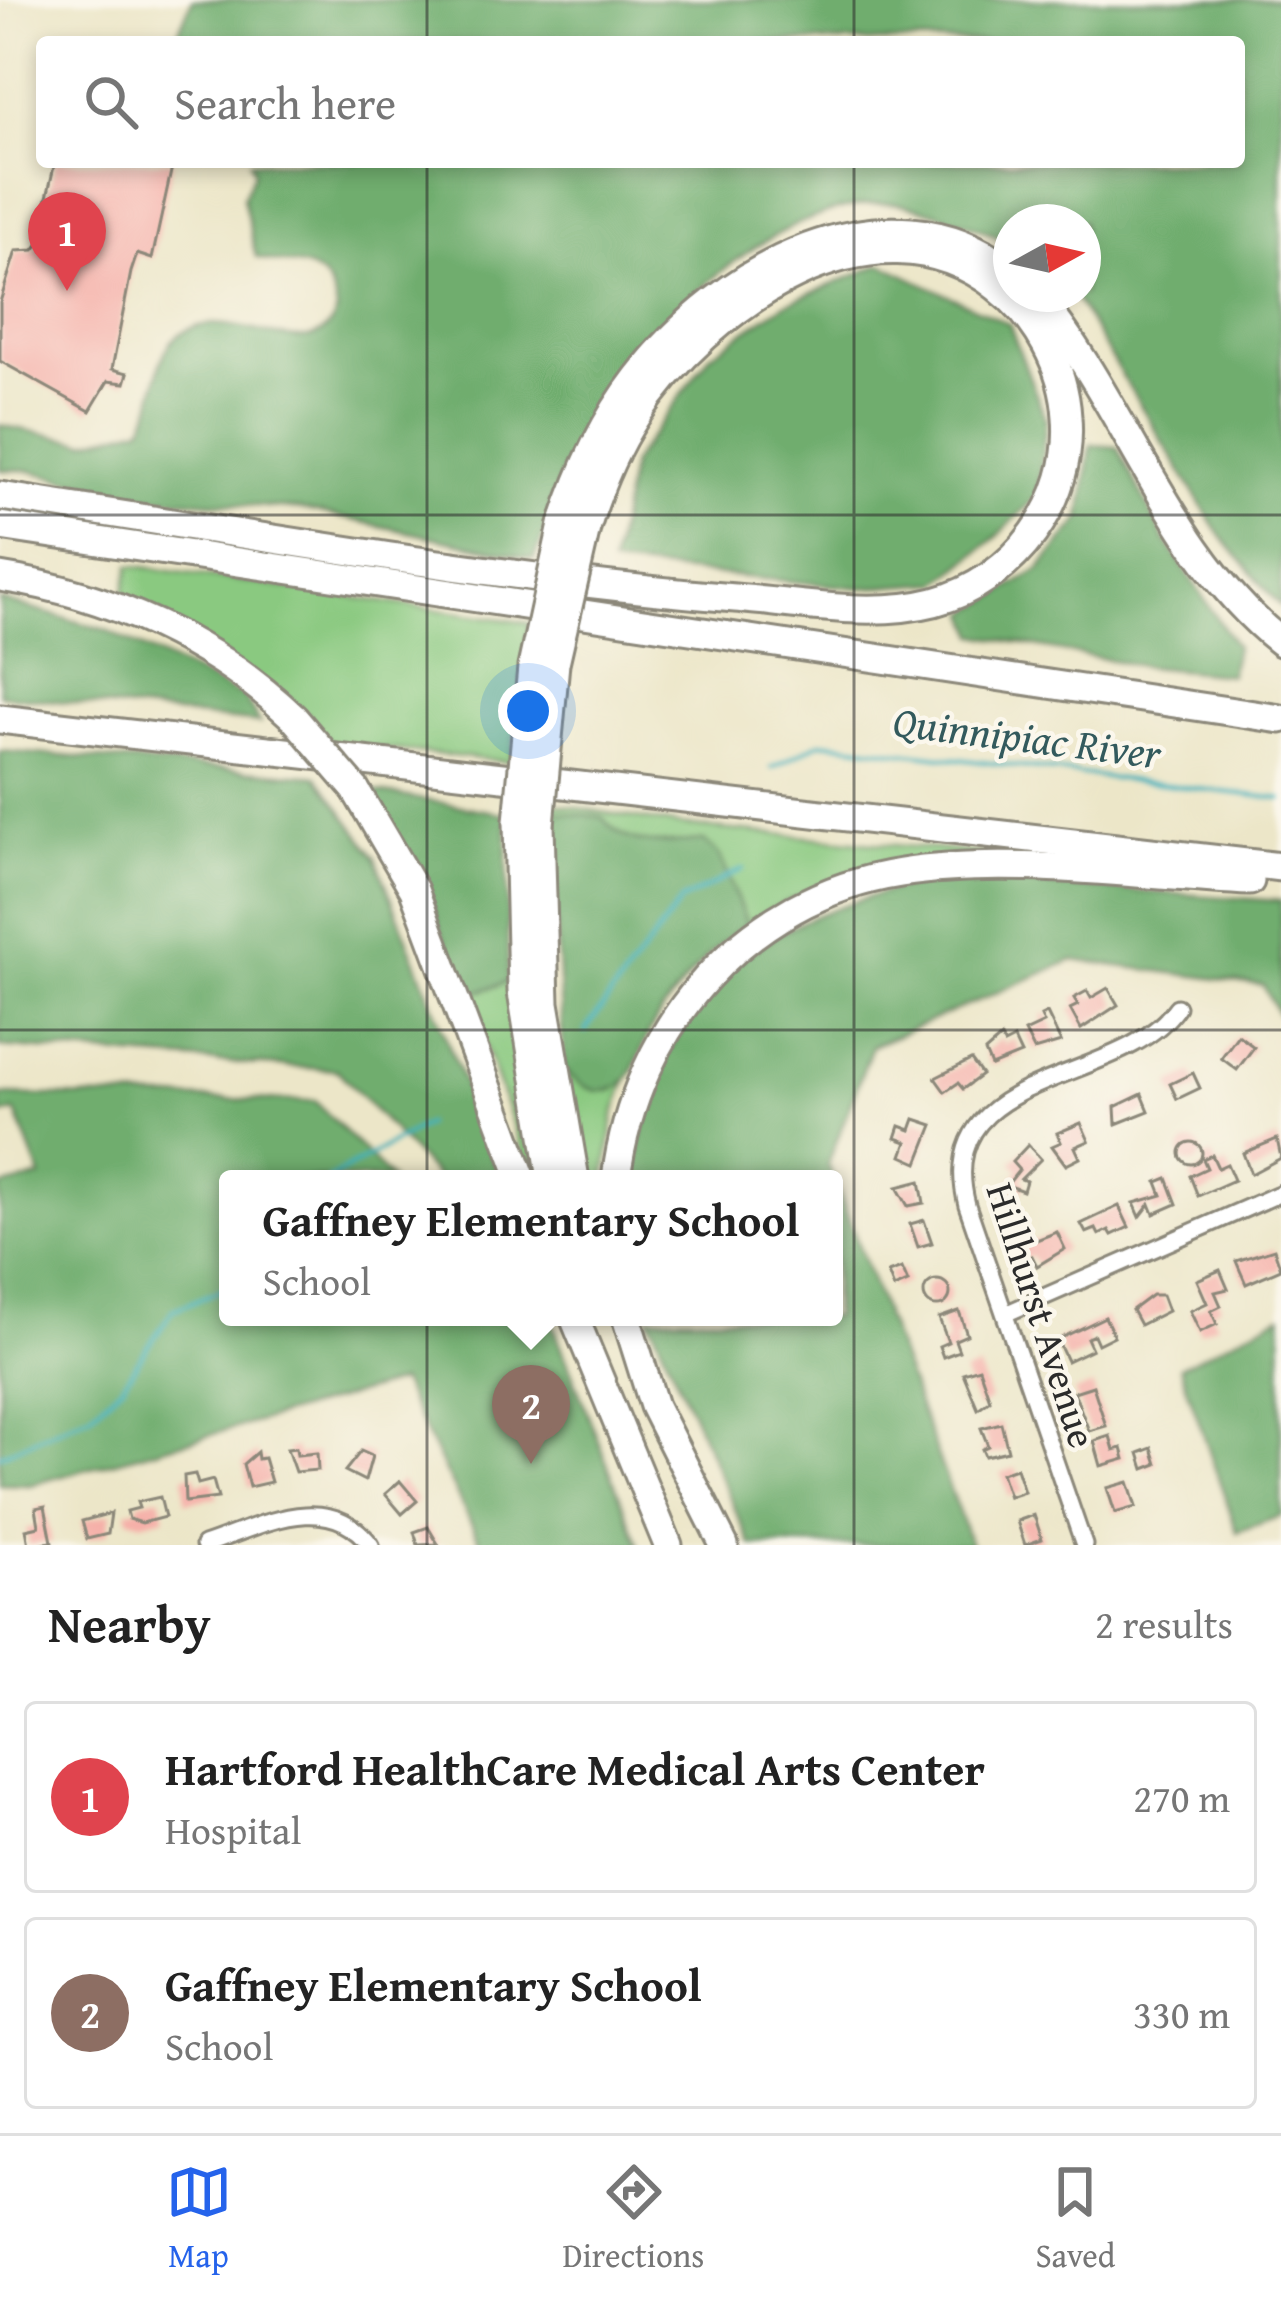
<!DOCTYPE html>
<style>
:root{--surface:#fff;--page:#f2f2f2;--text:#222;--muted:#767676;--line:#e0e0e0;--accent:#2563eb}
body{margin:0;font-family:"Gentium Book Plus",serif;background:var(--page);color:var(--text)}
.compass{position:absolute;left:993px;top:204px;width:108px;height:108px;border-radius:50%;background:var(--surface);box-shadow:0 6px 18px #0003;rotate:82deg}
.you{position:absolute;left:528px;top:711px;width:42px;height:42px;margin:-30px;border:9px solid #fff;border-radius:50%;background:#1a73e8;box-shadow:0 0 0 18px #1a73e833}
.badge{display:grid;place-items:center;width:78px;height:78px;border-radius:50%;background:var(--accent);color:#fff;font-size:39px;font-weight:700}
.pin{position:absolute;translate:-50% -99px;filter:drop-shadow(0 3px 6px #0008)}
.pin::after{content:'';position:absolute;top:63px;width:42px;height:36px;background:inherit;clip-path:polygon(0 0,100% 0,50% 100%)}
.popup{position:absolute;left:219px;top:1170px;width:624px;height:156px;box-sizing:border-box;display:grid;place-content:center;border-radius:12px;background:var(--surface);filter:drop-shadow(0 3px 9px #0005);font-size:39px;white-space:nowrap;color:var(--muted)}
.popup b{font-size:45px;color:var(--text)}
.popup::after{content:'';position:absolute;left:50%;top:100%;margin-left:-24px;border:24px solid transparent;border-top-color:var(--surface)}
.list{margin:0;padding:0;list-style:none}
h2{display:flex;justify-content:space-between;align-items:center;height:156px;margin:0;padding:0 48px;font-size:51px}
h2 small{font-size:39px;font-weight:400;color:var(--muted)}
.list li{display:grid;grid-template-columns:78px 1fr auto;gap:36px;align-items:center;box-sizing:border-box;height:192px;margin:0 24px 24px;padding:0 24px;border:3px solid var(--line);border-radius:12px}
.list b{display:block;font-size:45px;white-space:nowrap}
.list p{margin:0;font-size:39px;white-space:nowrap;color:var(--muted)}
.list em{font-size:39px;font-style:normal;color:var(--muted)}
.icon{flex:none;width:66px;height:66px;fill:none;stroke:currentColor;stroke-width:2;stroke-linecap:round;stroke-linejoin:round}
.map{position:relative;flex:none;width:1281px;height:1545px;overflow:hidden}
.search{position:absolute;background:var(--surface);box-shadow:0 6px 18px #0003;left:36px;right:36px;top:36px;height:132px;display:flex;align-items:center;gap:30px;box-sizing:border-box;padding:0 42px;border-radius:12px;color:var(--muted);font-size:45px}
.sheet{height:588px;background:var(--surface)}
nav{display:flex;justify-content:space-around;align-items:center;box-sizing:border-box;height:168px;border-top:3px solid var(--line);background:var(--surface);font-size:33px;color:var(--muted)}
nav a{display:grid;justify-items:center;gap:6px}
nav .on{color:var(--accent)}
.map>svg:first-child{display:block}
</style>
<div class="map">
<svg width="1281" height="1545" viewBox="0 0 1281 1545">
<rect width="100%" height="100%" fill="#fbf7ec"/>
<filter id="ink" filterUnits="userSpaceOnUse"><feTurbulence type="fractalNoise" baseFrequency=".00833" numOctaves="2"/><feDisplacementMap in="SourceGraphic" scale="24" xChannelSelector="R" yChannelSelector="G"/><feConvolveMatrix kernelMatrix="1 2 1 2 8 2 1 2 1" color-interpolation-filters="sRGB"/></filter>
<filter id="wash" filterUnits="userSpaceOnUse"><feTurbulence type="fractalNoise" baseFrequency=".004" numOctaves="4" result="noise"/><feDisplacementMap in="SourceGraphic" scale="48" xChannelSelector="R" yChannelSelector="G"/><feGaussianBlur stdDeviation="2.7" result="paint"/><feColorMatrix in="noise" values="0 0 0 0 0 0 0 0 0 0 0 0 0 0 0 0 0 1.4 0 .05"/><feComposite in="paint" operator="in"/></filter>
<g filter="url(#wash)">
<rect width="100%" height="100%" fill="#ece6c8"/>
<g fill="#8ac980" stroke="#5a7a56" stroke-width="3">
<polygon points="130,565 529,623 511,762 329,743 122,599"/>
<path d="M550,803L678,825L1014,856C907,864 841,865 747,924L720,856L704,842L639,844L550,811Z"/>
<polygon points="508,982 523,1106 543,1179 532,1179 467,995"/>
<polygon points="564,1070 610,1091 626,1082 614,1116 605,1179 587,1179"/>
</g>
<g fill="#6fad6e" stroke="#4d6c4c" stroke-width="3">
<path d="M192,0H1281V607L1220,535L1072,294H1083V222H1011V244C987,230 916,203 890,203C756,202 620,352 566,464C551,494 549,530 534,559L306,510L133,496L26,470H0V425L85,442L142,427C159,402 153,358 175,338C225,293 314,378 337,311C330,255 289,269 256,257L243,197L254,172L250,162H1239V42H174Z"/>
<polygon points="882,264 1009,324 1046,420 1038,495 998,536 939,583 862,588 611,565 632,462 711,354 785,304"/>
<polygon points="1091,445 1117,447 1164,538 1236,647 1230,675 1147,667 976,635 968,613 1039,570 1081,519"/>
<polygon points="0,600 106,630 244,697 260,723 0,695"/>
<polygon points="0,751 317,776 375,856 501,1179 438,1179 337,1070 0,1047"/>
<polygon points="367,790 507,814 508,982 467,995 427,894"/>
<path d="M550,811L602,817C628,851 664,843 704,841L719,855L747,924C711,947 674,991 652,1027C640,1046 636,1082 613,1089C592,1096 579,1083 564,1070Z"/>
<path d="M942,878L1281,901V1020L1263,985L1073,960L872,1046L828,1164L971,1545H751L649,1317H834V1179H634C665,978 752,921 942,878Z"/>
<polygon points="0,1095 315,1101 391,1179 228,1179 228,1317 550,1317 639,1545 482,1545 400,1382 30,1485 0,1484 0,1187 41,1177 16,1112 0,1115"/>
<polygon points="1281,1315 1281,1516 1237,1532 1180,1367"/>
</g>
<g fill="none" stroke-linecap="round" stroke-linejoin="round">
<g stroke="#41b1ba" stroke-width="4.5">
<polyline points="772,768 821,742 1281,799"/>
<polyline points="585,1031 681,901 743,869"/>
<polyline points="329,1179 426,1124"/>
<polyline points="0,1455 91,1414 122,1385 173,1310 228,1287"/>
</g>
</g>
<g id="blocks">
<g fill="#f5b0a9">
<polygon points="55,162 173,162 152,259 137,254 131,272 112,369 128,373 125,383 108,381 90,411 0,361 0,302 16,251 34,250 50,229 41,224"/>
<polygon points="1108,988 1118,1005 1081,1029 1070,1009 1078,1005 1074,998 1087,991 1091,998"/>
<polygon points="1047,1013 1061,1042 1034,1050 1025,1032 1044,1023 1041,1016"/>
<polygon points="1238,1035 1254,1047 1237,1070 1221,1058"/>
<polygon points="1001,1038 1004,1044 1014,1039 1021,1054 991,1066 985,1052"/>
<polygon points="971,1060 982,1075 963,1089 958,1083 945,1092 935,1078"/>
<polygon points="1193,1073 1200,1088 1177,1099 1170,1084"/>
<polygon points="1142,1094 1149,1111 1116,1124 1115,1107"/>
<polygon points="915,1119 933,1125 918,1163 902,1156 907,1142 896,1138 900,1126 911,1130"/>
<polygon points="1081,1123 1089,1141 1075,1147 1080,1158 1066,1165 1052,1146 1061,1142 1057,1133"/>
<polygon points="1277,1139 1281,1158 1251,1174 1243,1153"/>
<circle cx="1191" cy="1153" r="11"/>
<polygon points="1028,1145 1041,1159 1021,1179 1026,1181 1023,1191 1007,1185 1019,1170 1012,1162"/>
<polygon points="1212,1155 1218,1168 1227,1164 1234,1180 1198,1196 1190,1176 1207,1168 1203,1159"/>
<polygon points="1167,1178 1177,1204 1154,1214 1150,1204 1140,1217 1134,1203 1162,1195 1157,1182"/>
<polygon points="920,1181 924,1203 908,1206 897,1187"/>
<polygon points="1119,1206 1129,1227 1112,1235 1109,1230 1099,1235 1096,1229 1086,1233 1081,1224"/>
<polygon points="924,1220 932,1243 918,1247 910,1224"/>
<polygon points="1057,1232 1065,1249 1037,1266 1032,1256 1019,1262 1013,1249"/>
<polygon points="1274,1249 1281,1269 1246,1284 1236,1261"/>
<polygon points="902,1268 908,1282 894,1288 888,1273"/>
<polygon points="1220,1270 1228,1289 1215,1292 1221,1306 1211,1311 1217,1324 1200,1332 1190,1311 1207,1303 1197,1280"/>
<circle cx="937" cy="1293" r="13"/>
<polygon points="1152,1295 1162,1295 1168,1311 1140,1325 1132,1310"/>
<polygon points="959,1311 967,1335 955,1340 959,1351 943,1357 939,1346 948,1342 939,1318"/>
<polygon points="1105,1317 1114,1336 1098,1344 1094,1335 1087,1338 1092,1349 1067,1361 1057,1340"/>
<polygon points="979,1368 990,1400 978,1409 963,1373"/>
<polygon points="1093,1386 1106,1426 1089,1431 1074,1392"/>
<polygon points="1001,1423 1008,1451 985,1456 982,1449 988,1446 981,1428"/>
<polygon points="1110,1436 1114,1450 1122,1448 1125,1459 1101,1466 1094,1441"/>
<polygon points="296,1448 297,1455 317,1453 318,1470 295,1472 287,1449"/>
<polygon points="1152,1448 1157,1464 1144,1469 1139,1453"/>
<polygon points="361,1451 372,1456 365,1481 345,1471"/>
<polygon points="257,1452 258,1459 264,1458 271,1482 249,1487 243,1464"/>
<polygon points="1016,1468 1024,1492 1009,1497 1001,1473"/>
<polygon points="195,1474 198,1484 213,1480 218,1498 185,1502 184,1476"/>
<polygon points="400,1481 417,1501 402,1514 385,1494"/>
<polygon points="1128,1482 1136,1507 1115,1513 1107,1488"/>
<polygon points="160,1497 165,1517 142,1523 129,1519 127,1511 139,1508 137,1502"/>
<polygon points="45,1506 52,1542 29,1545 26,1529 39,1526 36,1508"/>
<polygon points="111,1513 108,1534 87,1539 82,1521"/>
<polygon points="1034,1515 1042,1539 1025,1545 1017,1521"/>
<polygon points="428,1527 438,1544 418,1545 414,1532"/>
</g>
</g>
</g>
<g filter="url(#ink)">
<use href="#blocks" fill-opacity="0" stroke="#8c887a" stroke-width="3"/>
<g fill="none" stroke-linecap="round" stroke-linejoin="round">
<g stroke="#8c887a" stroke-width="21">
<g id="street">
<polyline points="1005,1314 1281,1193"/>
<path d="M204,1545C259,1527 327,1487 371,1545"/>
<path d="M1084,1545L967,1205C931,1066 1123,1088 1177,1007"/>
</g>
</g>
<g stroke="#8c887a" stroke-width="33">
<g id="highway">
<path d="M1035,294C1126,402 1168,553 1281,642"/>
<path d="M0,496C244,533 489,578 735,598C798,603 872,618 934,602C1015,581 1074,501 1067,417C1064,366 1037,318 997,287C872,189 707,308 636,416C613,451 598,489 586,528"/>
<path d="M563,525C580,473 603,422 637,378C720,269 885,175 1011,271"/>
<polyline points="0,526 1281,719"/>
<path d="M0,577C110,594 213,641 294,718"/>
<polyline points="0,719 1281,867"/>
<polyline points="355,789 414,890 522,1179"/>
<polyline points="518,822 522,992 552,1179"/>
<polyline points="540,825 545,1003 575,1179"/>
<path d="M616,1179C635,1026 745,897 901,873C1011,856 1139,876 1250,881"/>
<polyline points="574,1317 668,1545"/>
<polyline points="626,1317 654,1406 724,1545"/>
</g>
</g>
<use href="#street" stroke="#fff" stroke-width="15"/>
<use href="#highway" stroke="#fff" stroke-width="27"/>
<g stroke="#8c887a" stroke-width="33" stroke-linecap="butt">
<g id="highway-bridge">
<polyline points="294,718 355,789"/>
<polyline points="518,822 532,667 563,525"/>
<polyline points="540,825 555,663 586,528"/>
</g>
</g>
<use href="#highway-bridge" stroke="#fff" stroke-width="27"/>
</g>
</g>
<path fill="none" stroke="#2b2b2b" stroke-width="3" stroke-opacity="0.55" d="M427,0V42M854,0V42M427,162V1545M854,162V1545M0,515H1281M0,1030H1281"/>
<g text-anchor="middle" stroke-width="9" stroke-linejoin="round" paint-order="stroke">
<g font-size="39" fill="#2b2b2b" stroke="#fbf7ec">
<text transform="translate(1042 1315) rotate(72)" y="14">Hillhurst Avenue</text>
</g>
<g font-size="42" font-style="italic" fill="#335a5d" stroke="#fbf7ec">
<text transform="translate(1027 737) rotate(7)" y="15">Quinnipiac River</text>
</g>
</g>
</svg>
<svg class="compass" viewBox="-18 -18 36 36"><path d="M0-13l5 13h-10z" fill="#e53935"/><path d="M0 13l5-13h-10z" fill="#767676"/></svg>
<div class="you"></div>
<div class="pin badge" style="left:67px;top:291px;background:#e0444e">1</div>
<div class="pin badge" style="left:531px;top:1464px;background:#8d6e63">2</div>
<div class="popup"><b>Gaffney Elementary School</b>School</div>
<div class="search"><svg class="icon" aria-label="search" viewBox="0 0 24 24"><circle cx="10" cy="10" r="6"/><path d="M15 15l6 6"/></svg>Search here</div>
</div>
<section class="sheet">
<h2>Nearby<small>2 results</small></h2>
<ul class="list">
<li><span class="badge" style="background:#e0444e">1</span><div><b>Hartford HealthCare Medical Arts Center</b><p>Hospital</p></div><em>270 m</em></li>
<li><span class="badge" style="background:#8d6e63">2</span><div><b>Gaffney Elementary School</b><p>School</p></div><em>330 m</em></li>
</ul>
</section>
<nav>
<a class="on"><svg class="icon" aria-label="map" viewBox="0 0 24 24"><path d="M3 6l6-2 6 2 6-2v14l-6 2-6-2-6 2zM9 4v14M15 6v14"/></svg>Map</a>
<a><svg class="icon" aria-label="directions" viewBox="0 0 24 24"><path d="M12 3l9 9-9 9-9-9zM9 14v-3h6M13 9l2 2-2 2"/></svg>Directions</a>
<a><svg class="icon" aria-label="saved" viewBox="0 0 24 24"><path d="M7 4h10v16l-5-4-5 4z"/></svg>Saved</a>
</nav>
